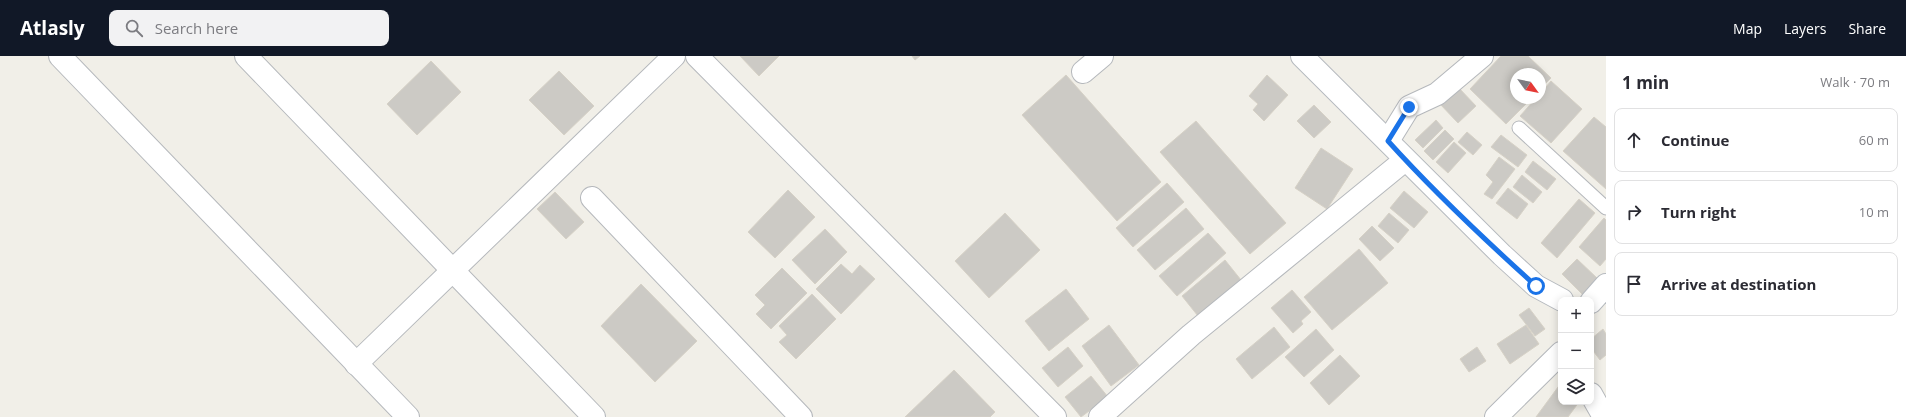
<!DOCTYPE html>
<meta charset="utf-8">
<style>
:root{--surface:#fff;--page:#f2f2f3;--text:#2b2b33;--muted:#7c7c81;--line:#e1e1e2;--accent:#111827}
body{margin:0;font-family:"Open Sans",sans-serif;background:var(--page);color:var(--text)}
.controls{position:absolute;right:12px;bottom:12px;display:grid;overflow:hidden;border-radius:8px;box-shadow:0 2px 10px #0003}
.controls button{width:36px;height:36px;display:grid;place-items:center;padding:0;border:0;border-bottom:1px solid var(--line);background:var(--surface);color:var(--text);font:20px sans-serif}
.compass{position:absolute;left:1510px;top:12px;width:36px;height:36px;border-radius:50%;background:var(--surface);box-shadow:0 2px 10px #0003;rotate:123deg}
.stop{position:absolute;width:12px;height:12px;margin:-9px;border:3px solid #1a73e8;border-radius:50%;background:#fff}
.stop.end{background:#1a73e8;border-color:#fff;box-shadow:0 1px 4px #0008}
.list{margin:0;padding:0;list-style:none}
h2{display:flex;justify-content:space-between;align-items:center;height:52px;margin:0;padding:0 16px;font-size:17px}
h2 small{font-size:13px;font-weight:400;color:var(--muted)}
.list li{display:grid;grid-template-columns:26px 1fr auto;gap:12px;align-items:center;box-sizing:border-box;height:64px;margin:0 8px 8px;padding:0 8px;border:1px solid var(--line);border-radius:8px}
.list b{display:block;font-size:15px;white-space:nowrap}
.list em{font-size:13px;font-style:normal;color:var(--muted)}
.icon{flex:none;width:22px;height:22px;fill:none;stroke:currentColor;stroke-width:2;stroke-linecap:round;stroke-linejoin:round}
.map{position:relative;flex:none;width:1606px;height:361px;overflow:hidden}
header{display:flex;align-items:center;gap:24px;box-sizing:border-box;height:56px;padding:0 20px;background:var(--accent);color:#fff}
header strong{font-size:19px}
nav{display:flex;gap:22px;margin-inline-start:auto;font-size:14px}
.search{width:280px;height:36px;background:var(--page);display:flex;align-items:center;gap:10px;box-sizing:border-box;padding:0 14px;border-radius:8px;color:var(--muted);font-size:15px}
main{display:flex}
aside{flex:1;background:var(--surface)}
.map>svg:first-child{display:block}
</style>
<header>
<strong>Atlasly</strong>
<div class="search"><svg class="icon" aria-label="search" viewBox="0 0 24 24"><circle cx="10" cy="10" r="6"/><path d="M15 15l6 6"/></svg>Search here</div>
<nav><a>Map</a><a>Layers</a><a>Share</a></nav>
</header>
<main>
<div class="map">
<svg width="1606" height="361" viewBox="0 0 1606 361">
<rect width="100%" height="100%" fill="#f1efe8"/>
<g fill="#cccac5" stroke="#d6d1c6">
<polygon points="740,0 779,0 759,20"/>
<polygon points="912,0 920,0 915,4"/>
<polygon points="1501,0 1528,0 1551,22 1540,33 1540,18 1516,18 1516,42 1532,42 1506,68 1470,33"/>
<polygon points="431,5 461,36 417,79 387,48"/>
<polygon points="559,15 594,50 564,79 529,44"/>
<polygon points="1066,19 1161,126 1117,165 1022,59"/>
<polygon points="1267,19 1288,39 1264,65 1253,54 1258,48 1249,40"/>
<polygon points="1551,25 1582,53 1551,87 1520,60 1536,42 1540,42 1540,38"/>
<polygon points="1458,31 1476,50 1458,67 1440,48"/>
<polygon points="1314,49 1331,66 1314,82 1297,65"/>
<polygon points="1594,61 1606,71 1606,133 1563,95"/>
<polygon points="1436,64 1443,72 1423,92 1415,84"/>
<polygon points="1196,65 1286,167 1250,198 1160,96"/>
<polygon points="1445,74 1454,83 1433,104 1424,95"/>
<polygon points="1467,76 1482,89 1473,99 1458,86"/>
<polygon points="1501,79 1527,99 1518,111 1491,91"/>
<polygon points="1454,86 1466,97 1448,117 1436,106"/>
<polygon points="1321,92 1353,113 1327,153 1295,132"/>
<polygon points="1499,101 1515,113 1492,143 1484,138 1493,126 1486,119"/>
<polygon points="1533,105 1556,123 1547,134 1525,116"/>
<polygon points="1522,119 1542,136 1533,147 1513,131"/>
<polygon points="1167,127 1184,146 1133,191 1116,172"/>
<polygon points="1508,132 1528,148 1517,163 1496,147"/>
<polygon points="788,134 815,161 775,202 748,176"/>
<polygon points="1404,135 1428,156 1414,172 1390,152"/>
<polygon points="555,136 584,166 566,183 537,153"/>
<polygon points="1579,143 1595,157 1557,202 1541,187"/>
<polygon points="1186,152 1204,173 1155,214 1137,194"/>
<polygon points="1005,157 1040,194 989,242 955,205"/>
<polygon points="1389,157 1409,174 1398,187 1378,170"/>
<polygon points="1604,162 1606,164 1606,203 1600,210 1579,191"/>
<polygon points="1372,170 1394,192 1380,205 1359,183"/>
<polygon points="825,173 847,196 815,228 792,204"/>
<polygon points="1208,177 1226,197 1177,240 1159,220"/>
<polygon points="1359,193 1388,227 1332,274 1304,241"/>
<polygon points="1577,203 1598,223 1583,239 1562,218"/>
<polygon points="1225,204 1241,224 1198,260 1182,240"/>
<polygon points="841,208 852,218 860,209 875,223 841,258 816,233"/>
<polygon points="782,212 807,237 771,273 756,258 765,249 755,239"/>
<polygon points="641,228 697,285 655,326 601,270"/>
<polygon points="1066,233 1089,263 1049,295 1025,265"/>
<polygon points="1292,234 1311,256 1301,265 1303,268 1293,277 1271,252"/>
<polygon points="812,238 836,263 796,303 779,286 787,279 779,270"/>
<polygon points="1529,252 1545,273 1535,280 1519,259"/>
<polygon points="1109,269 1139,309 1111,330 1082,290"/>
<polygon points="1526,269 1539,288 1510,308 1497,288"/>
<polygon points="1274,271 1290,291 1252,323 1236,303"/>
<polygon points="1316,273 1334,294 1304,321 1285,301"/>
<polygon points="1603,273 1606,278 1606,299 1600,304 1591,292 1591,283"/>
<polygon points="1068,291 1083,310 1058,331 1042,312"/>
<polygon points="1477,291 1486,305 1469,316 1460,303"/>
<polygon points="1340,299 1360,320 1329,349 1310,327"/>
<polygon points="954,314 995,356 990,361 905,361"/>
<polygon points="1091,320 1108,341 1081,361 1065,341"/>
<polygon points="1561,327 1561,346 1579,346 1568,361 1536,361"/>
</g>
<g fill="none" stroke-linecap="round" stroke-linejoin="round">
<g stroke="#b5b8bc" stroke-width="15">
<polyline id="lane" points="1519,72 1606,152"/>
</g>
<g stroke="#b5b8bc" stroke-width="24">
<g id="street">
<polyline points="60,0 408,361"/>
<polyline points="246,0 594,361"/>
<polyline points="697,0 1055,361"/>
<polyline points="1083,16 1102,0"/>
<polyline points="1388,85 1409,51 1437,38 1482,0"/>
<polyline points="592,142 801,361"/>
<polyline points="356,308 674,0"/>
<polyline points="1591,338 1604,361"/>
<polyline points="1100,361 1191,279 1405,104"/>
<polyline points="1496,361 1561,297"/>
</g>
</g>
<g stroke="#b6babf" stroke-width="24">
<g id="secondary">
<polyline points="1302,0 1502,199 1536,230 1562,244"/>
<polyline points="1591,246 1606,229"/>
</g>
</g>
<use href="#lane" stroke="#fff" stroke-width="13"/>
<use href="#street" stroke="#fff" stroke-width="22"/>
<use href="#secondary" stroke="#fff" stroke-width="22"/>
</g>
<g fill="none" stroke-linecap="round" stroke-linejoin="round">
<path stroke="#1a73e8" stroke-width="5" d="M1409,51L1388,85C1434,136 1485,184 1536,230"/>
</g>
</svg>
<div class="controls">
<button>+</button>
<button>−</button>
<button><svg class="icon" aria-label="layers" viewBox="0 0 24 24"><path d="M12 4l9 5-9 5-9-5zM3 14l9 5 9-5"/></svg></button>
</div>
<svg class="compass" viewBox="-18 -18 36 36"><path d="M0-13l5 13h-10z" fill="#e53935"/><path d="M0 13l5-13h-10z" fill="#7c7c81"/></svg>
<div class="stop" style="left:1536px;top:230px"></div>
<div class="stop end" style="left:1409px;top:51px"></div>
</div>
<aside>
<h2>1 min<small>Walk · 70 m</small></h2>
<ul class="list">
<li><svg class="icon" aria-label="ahead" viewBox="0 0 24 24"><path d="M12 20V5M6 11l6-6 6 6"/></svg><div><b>Continue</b></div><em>60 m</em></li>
<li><svg class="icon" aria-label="right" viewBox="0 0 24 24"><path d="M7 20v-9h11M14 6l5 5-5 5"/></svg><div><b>Turn right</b></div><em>10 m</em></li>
<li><svg class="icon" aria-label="arrive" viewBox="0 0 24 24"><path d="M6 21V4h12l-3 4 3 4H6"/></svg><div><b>Arrive at destination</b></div></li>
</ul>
</aside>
</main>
